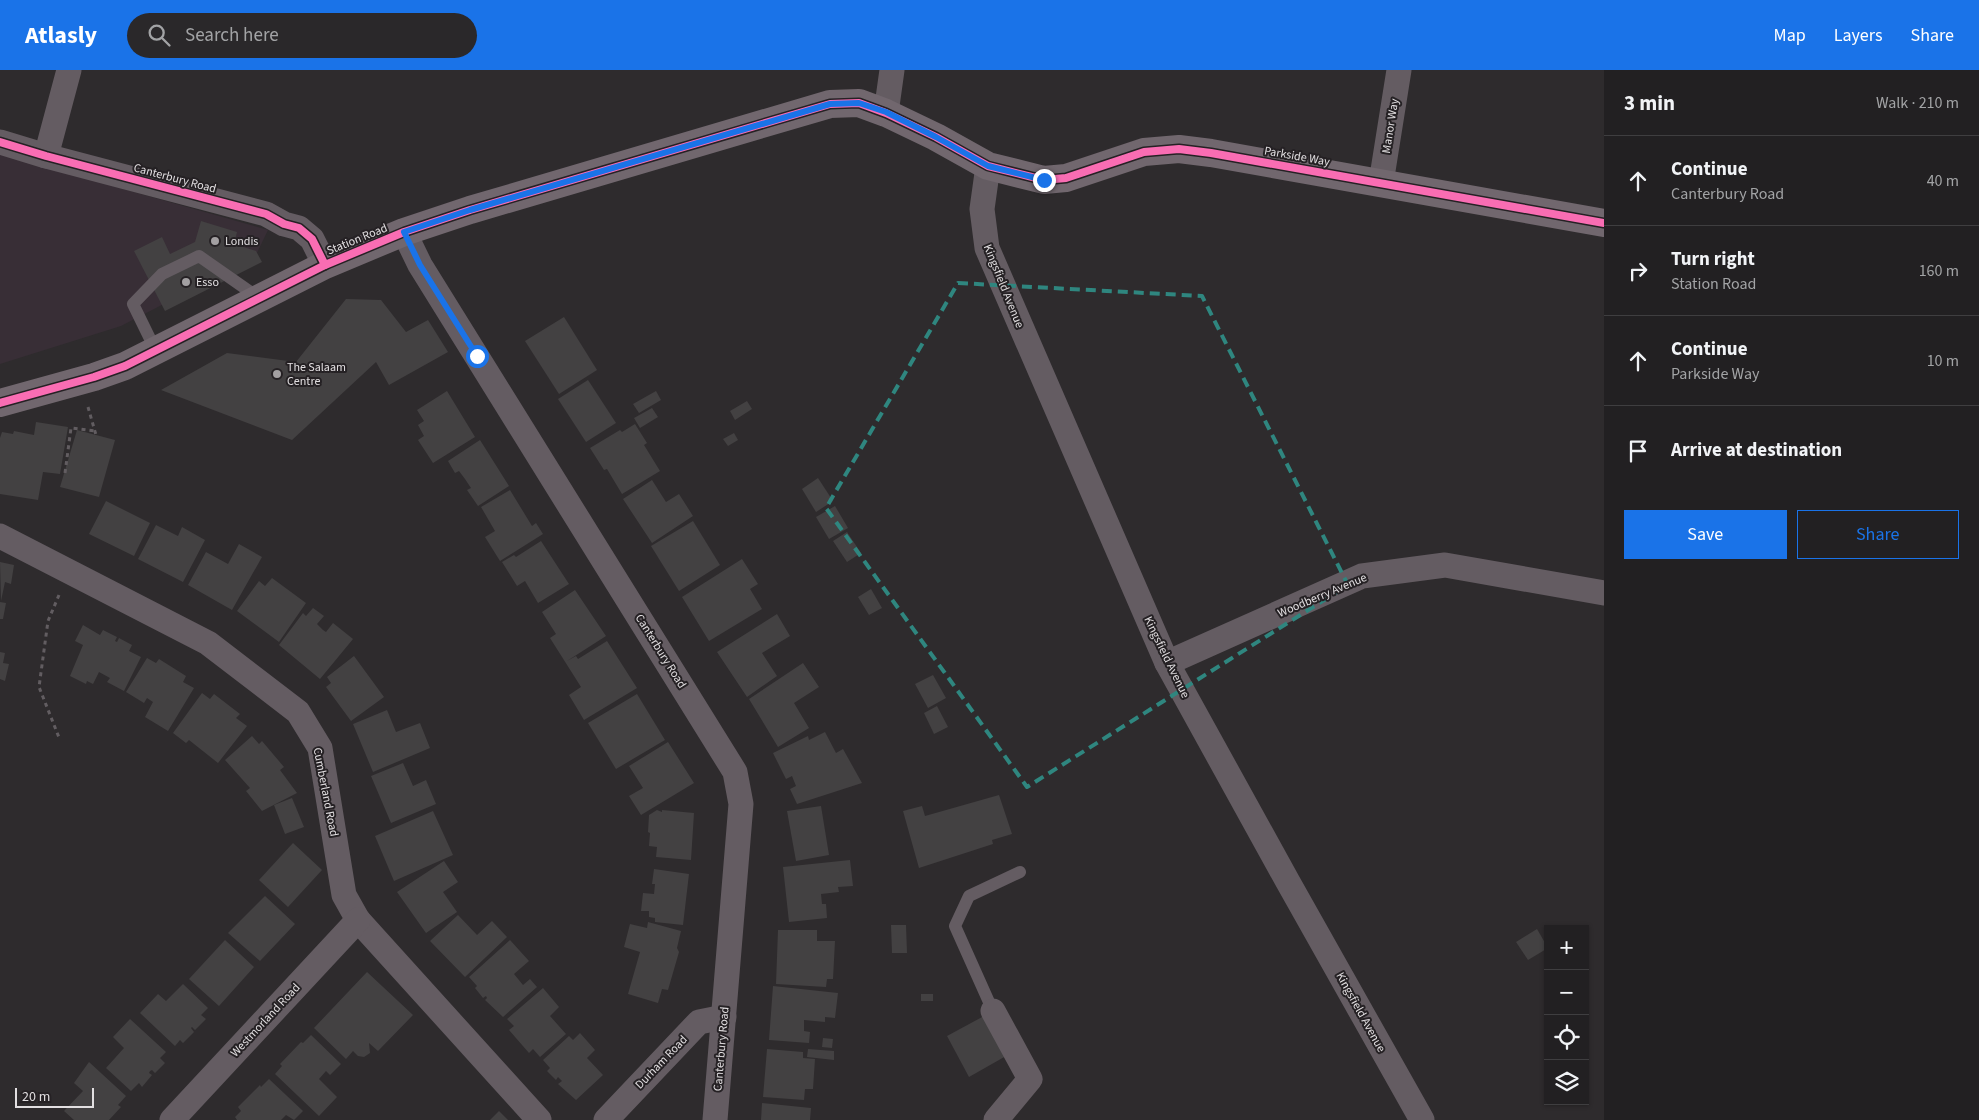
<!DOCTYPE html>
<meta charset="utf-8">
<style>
:root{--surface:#222022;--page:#2a282a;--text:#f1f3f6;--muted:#a2a3a5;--line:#3f3e40;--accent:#1a73e8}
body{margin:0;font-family:"Source Sans 3",sans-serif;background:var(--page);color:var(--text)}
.controls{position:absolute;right:15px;bottom:15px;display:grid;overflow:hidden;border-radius:0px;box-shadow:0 1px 4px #0004}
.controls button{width:45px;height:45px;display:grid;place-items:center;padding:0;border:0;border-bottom:1px solid var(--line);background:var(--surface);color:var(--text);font:25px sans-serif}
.scale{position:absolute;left:15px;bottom:12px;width:79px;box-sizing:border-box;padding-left:5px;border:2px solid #e2dfe1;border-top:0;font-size:14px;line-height:18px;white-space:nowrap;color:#e2dfe1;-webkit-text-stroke:4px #252124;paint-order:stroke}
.stop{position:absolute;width:15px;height:15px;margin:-11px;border:4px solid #1a73e8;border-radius:50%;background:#fff}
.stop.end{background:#1a73e8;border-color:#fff;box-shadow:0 1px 5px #0008}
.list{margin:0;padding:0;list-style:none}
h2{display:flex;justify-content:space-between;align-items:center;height:65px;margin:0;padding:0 20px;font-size:21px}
h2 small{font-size:16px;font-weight:400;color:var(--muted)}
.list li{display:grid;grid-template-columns:32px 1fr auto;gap:15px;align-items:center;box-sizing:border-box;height:90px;padding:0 20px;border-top:1px solid var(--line)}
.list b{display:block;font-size:19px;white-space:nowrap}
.list p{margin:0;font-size:16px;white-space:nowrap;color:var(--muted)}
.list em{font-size:16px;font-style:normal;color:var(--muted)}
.actions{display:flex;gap:10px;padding:15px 20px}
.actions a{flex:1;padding:11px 0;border:1px solid var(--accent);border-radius:0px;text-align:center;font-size:18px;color:var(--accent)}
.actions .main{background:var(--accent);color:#fff}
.icon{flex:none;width:28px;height:28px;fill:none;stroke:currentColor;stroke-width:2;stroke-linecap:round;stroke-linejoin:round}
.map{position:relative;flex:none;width:1604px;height:1050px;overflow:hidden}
header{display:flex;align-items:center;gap:30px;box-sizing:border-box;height:70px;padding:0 25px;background:var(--accent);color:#fff}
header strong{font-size:24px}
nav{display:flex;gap:28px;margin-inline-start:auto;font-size:18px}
.search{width:350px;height:45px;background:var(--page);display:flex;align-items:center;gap:12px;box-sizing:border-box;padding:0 18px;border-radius:28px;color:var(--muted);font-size:19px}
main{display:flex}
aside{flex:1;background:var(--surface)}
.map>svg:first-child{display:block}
</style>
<header>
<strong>Atlasly</strong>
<div class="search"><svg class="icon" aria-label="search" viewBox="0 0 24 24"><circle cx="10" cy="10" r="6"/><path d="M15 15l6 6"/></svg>Search here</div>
<nav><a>Map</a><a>Layers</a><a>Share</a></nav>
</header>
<main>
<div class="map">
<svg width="1604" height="1050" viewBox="0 0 1604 1050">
<rect width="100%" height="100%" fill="#2e2b2d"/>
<polygon fill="#382e36" points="0,84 268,160 255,187 121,256 0,294"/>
<g fill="#434142">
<polygon points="201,151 237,162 234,174 256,181 262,192 165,241 134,181 162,167 170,184 195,172"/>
<polygon points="346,229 381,230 406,262 428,250 448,282 389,315 376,292 292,370 161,320 227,283 296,292"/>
<polygon points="564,247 597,300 559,324 525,271"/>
<polygon points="588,310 616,353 586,372 558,329"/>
<polygon points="447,321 475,367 433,393 418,370 424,366 418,355 424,351 417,340"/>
<polygon points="656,321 661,330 639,343 633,334"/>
<polygon points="747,331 752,339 735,350 730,341"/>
<polygon points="652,338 658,347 640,358 634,348"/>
<polygon points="36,352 68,357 60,404 43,402 38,430 0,424 0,368 2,362 13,364 14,361 34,365"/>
<polygon points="635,354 647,373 644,375 660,401 622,424 607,399 604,400 590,378 620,360 622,362"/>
<polygon points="77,360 115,370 99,427 60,417"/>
<polygon points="734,363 738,370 728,376 723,369"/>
<polygon points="480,370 509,416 478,436 467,420 471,418 465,409 459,401 455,403 448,391"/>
<polygon points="818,408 833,431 816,442 802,419"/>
<polygon points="652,410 666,432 679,424 693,446 652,473 623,429"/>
<polygon points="510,420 532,456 536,453 543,464 500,491 485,467 495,461 481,437"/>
<polygon points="106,431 150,453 134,486 89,464"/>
<polygon points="835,436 848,458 829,469 816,447"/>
<polygon points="693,451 720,495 679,521 651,476"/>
<polygon points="156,455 178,466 182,457 205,470 183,512 138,489"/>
<polygon points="847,462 861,483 847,492 833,471"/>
<polygon points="541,471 569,514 538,533 525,511 517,516 502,492 514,485 516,487"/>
<polygon points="239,474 262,487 232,540 188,515 206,482 228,494"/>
<polygon points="742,489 758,514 750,519 762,539 709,571 682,527"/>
<polygon points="0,492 14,495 11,514 5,512 1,531"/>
<polygon points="272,508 306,533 279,572 237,541 259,511 265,516"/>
<polygon points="871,519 882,538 869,545 858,527"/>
<polygon points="575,520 606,566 567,591 576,586 578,589 607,571 637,618 584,650 569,625 581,617 550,568 556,564 542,542"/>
<polygon points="0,532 6,533 3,549 0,549"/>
<polygon points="313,538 324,546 317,554 323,560 326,562 333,553 353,569 320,609 279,575 303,543 306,546"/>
<polygon points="777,544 790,566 762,583 777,606 747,627 717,582"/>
<polygon points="83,555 100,565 103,560 117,567 115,571 117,572 119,568 132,575 129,581 141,587 124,621 107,612 110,608 99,602 93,614 87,611 86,614 70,606 83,575 75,571"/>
<polygon points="0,582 5,583 3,593 9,594 5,611 0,609"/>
<polygon points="354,586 384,627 351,651 326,617 331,613 327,607"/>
<polygon points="147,588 156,593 159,589 186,606 183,612 194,618 168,661 145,647 153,632 147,628 144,633 126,622"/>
<polygon points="803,593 819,617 794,633 809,658 778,677 749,629"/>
<polygon points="933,605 946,628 928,638 915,614"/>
<polygon points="202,623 210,629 214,624 240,644 236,648 247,656 218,693 189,670 186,673 173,663"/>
<polygon points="637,624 665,670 616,699 588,653"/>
<polygon points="937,636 948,657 934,664 924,643"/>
<polygon points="387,640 396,662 420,653 430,678 373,702 353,654"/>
<polygon points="825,662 836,683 843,679 862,713 797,734 790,719 796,716 792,706 786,709 773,683 808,666 809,670"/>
<polygon points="252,666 259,674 262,671 284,697 280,700 297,723 262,741 246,721 250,718 225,690"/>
<polygon points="668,672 694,713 641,745 629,726 643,718 629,696"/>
<polygon points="403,693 413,716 426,710 436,734 391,753 371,706"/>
<polygon points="999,725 1012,764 992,770 993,774 919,798 903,741 922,736 925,746"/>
<polygon points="292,728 304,757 285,764 274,735"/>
<polygon points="821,736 829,785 796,791 787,741"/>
<polygon points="657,740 662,742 662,740 694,743 691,790 656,787 657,777 649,776 650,763 648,762 649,745"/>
<polygon points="433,741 453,785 394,811 375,766"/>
<polygon points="293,773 322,800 288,837 259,810"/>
<polygon points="850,790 853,816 838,817 839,822 821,824 822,834 826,834 827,848 789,852 783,797"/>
<polygon points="444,791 458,812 443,822 457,842 426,863 397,822"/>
<polygon points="654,799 689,804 683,855 655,852 655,848 649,847 649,841 641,841 643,823 654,824 655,814 652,814"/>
<polygon points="265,826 295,854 260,891 228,863"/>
<polygon points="458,845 477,865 492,851 507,867 465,907 430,871"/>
<polygon points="648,852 681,861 677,878 679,882 668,920 662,919 658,933 628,924 640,882 624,877 630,854 647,858"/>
<polygon points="891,855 906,855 907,883 892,883"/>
<polygon points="1537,859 1548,878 1528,890 1516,872"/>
<polygon points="778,860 817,860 817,871 835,871 833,909 827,909 826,917 776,914"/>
<polygon points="225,870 254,897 219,936 189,909"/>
<polygon points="510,870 529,891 514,904 523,915 530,909 537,917 503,947 485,930 487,928 486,926 483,928 475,918 477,916 469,907"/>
<polygon points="367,902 413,945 378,981 369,973 370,983 364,987 358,986 353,981 346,989 314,958"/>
<polygon points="183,914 208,938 201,945 206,949 195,960 192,957 191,958 194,962 183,973 180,970 175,976 140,943 158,924 166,931"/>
<polygon points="773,916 838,923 835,948 825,947 825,952 804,950 804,961 810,962 809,973 769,970"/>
<polygon points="543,918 559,937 550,946 566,964 540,987 533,979 529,983 509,960 514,956 507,949"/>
<rect x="921" y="924" width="12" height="7"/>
<polygon points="984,946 1006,986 969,1007 947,966"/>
<polygon points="130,949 166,982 160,988 165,993 155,1003 152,1000 150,1001 149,1003 152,1005 142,1017 139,1013 131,1021 106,998 124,978 113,967"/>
<polygon points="580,963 595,980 587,988 603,1005 576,1030 558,1014 562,1011 558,1007 556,1010 547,1001 550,998 543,990 569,966 573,970"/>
<polygon points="311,965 341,994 330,1005 326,1001 319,1009 337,1027 319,1046 275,1004 282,996 280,994 301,972 303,973"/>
<polygon points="823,968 833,969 832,978 822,977"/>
<polygon points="767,979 803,982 803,988 815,989 813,1019 805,1019 804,1030 763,1027"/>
<polygon points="808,979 834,981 834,990 807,987"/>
<polygon points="89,992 126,1026 118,1035 121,1037 109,1050 74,1050 64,1041 83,1021 74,1013"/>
<polygon points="269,1009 303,1041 294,1050 286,1045 281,1050 237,1050 235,1047 241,1041 238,1037 260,1015 261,1017"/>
<polygon points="762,1033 811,1038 810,1050 761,1050"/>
<polygon points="499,1041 508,1050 490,1050"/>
</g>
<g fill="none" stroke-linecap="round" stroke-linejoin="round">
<g stroke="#625d61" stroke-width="3" stroke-dasharray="4 4" stroke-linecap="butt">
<polyline points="88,337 96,365"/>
<polyline points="65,403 71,358 95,361"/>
<polyline points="59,525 48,551 39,617 60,670"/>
</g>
<g stroke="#645c62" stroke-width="12">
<polyline points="156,281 133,234 162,204 199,186 259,228"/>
<polyline points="993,941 955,856 969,826 1020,802"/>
</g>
<g stroke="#645c62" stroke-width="25">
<polyline points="886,43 892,0"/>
<polyline points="0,72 46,86 266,144 284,154 299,158 312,169 325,195"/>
<polyline points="46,86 69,0"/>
<polyline points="988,96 982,139 987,178 1167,593 1288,812 1422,1050"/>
<polyline points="1381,113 1399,0"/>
<polyline points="404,162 420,195 735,702 741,734 715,1050"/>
<polyline points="0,466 208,573 298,642 320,678 344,825 358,850 539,1050"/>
<polyline points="1167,593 1362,506 1445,495 1604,523"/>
<polyline points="993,941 1030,1009 996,1050"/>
<polyline points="172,1050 358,850"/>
<polyline points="606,1050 699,952 724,947"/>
</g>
<polyline stroke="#71676e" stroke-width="28" points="0,333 94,307 125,296 325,195 404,162 470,140 830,34 859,33 886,43 936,67 988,96 1044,110 1066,108 1144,82 1179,79 1211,83 1604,153"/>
<g stroke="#252124" stroke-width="11">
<g id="cycleway">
<polyline points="0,72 46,86 266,144 284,154 299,158 312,169 325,195"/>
<polyline points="0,333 94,307 125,296 325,195 404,162 470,140 830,34 859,33 886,43 936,67 988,96 1044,110 1066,108 1144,82 1179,79 1211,83 1604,153"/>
</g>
</g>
<use href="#cycleway" stroke="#f96db3" stroke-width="8"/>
</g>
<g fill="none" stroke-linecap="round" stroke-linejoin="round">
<polyline stroke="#1a73e8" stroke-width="6" points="477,286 420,195 404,162 470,140 830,34 859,33 886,42 936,67 988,96 1044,110"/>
</g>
<path fill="none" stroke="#2f867f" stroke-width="4" stroke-dasharray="10 6" stroke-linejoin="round" d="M958,213L1202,226L1348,515L1027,717L826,438Z"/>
<g fill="#a3a0a2" stroke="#252124" stroke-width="2">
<circle cx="215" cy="171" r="5"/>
<circle cx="186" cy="212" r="5"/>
<circle cx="277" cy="304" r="5"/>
</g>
<g text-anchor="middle" stroke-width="4" stroke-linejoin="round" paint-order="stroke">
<g font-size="12" fill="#e2dfe1" stroke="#252124">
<text transform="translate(1390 56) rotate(-81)" y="4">Manor Way</text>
<text transform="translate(1297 86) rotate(10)" y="4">Parkside Way</text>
<text transform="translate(175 108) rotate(15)" y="4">Canterbury Road</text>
<text transform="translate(357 169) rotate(-22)" y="4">Station Road</text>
<text transform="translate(1004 216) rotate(68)" y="4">Kingsfield Avenue</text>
<text transform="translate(1322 525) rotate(-23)" y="4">Woodberry Avenue</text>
<text transform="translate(661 581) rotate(58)" y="4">Canterbury Road</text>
<text transform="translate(1167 587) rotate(64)" y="4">Kingsfield Avenue</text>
<text transform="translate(326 722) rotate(79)" y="4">Cumberland Road</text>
<text transform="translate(1361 942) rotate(61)" y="4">Kingsfield Avenue</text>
<text transform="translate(265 950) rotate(-47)" y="4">Westmorland Road</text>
<text transform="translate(721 979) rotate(-85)" y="4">Canterbury Road</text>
<text transform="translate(661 992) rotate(-46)" y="4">Durham Road</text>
</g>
<g font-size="12" fill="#e2dfe1" stroke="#252124" text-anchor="start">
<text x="225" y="175">Londis</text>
<text x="196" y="216">Esso</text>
<text x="287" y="301">The Salaam<tspan x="287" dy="14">Centre</tspan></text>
</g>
</g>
</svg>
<div class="controls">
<button>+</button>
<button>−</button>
<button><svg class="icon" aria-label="locate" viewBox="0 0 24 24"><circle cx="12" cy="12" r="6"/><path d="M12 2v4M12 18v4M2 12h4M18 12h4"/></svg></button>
<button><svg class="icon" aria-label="layers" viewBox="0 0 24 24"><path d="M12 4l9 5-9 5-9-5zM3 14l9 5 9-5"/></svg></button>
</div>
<div class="scale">20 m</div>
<div class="stop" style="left:477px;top:286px"></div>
<div class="stop end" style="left:1044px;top:110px"></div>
</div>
<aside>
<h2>3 min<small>Walk · 210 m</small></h2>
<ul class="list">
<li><svg class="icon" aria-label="ahead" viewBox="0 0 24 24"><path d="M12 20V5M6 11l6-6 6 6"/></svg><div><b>Continue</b><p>Canterbury Road</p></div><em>40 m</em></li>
<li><svg class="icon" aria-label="right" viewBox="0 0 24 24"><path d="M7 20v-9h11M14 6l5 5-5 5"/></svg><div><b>Turn right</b><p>Station Road</p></div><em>160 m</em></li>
<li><svg class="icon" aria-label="ahead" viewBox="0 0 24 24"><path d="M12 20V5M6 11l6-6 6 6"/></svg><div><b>Continue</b><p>Parkside Way</p></div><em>10 m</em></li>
<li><svg class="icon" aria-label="arrive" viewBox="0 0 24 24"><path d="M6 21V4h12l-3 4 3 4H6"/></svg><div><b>Arrive at destination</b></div></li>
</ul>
<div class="actions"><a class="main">Save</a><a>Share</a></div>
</aside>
</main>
